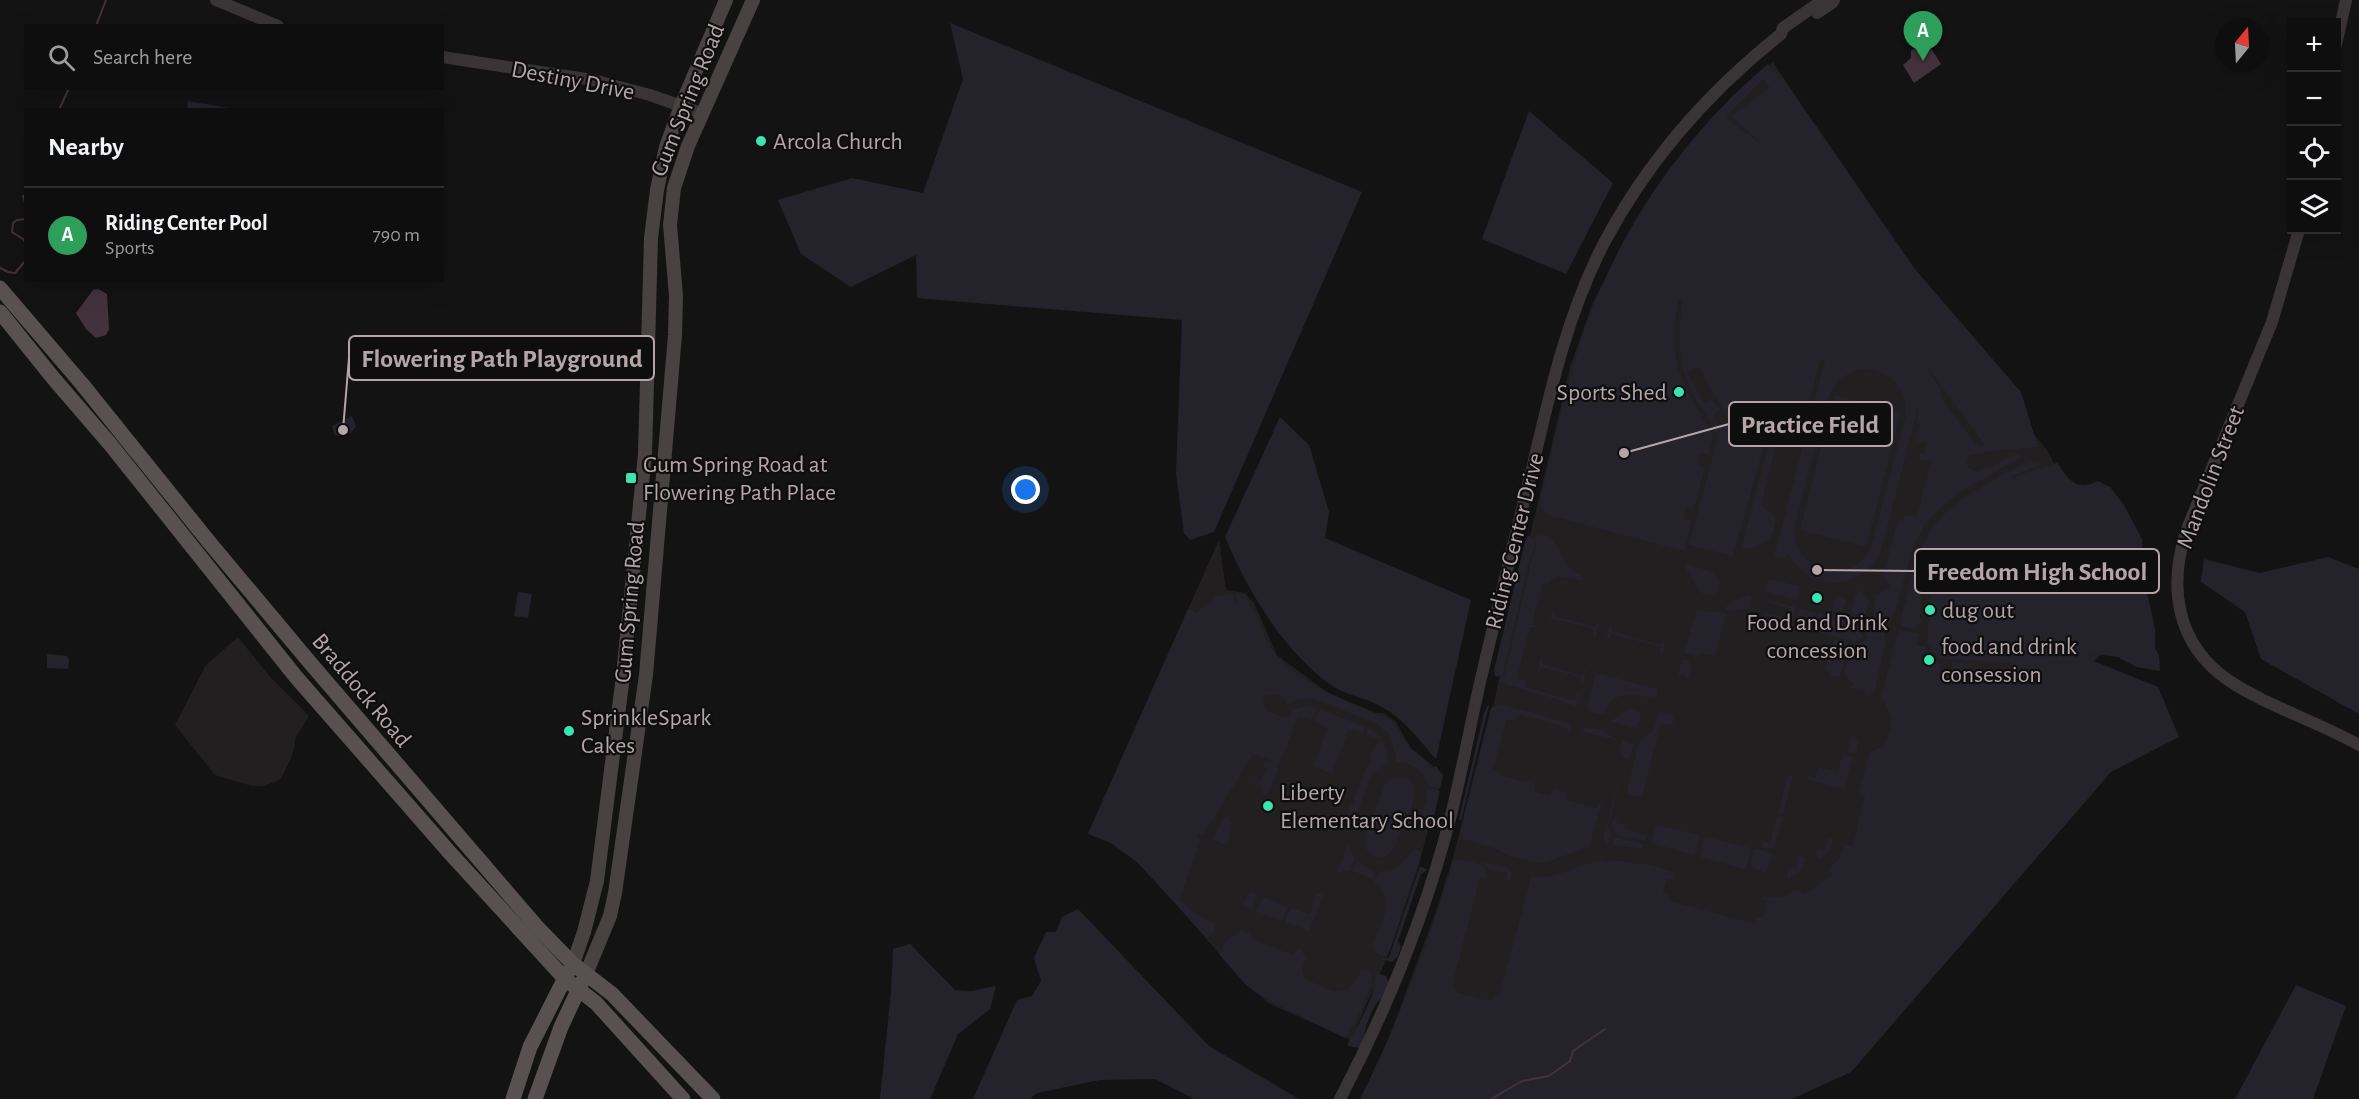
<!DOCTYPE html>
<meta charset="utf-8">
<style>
:root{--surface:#0f0e0e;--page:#181717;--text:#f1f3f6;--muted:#9b9c9e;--line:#2f2e2e;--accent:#b45309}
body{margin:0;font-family:"Alegreya Sans",sans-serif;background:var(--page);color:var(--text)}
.controls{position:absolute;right:18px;top:18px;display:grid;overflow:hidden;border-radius:0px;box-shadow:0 6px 24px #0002}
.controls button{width:54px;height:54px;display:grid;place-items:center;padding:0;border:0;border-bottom:2px solid var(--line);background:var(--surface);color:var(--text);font:30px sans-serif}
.compass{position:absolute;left:2215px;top:18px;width:54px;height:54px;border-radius:50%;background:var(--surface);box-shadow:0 6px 24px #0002;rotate:18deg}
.you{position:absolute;left:1026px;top:490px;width:21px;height:21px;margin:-15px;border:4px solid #fff;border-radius:50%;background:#1a73e8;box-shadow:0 0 0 9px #1a73e833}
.badge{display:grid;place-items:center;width:39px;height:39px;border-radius:50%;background:var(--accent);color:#fff;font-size:20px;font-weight:700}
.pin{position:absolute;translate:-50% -50px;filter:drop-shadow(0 2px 3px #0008)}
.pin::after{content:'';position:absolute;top:32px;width:21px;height:18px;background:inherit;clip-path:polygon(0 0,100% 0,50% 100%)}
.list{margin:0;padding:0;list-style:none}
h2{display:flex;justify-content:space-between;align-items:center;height:78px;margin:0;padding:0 24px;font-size:26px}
h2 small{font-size:20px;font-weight:400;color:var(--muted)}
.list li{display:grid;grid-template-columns:39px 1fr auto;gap:18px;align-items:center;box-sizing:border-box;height:96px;padding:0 24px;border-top:2px solid var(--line)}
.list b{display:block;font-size:22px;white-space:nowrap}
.list p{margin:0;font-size:20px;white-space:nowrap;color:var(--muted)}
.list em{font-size:20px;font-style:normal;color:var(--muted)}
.icon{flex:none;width:33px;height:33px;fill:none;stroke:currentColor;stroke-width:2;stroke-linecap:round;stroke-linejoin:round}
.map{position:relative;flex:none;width:2359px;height:1099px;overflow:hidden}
.search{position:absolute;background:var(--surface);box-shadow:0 6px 24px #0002;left:24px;top:24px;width:420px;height:66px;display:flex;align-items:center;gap:15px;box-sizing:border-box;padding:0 21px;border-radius:0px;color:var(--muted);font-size:22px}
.panel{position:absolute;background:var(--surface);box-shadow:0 6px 24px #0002;left:24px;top:108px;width:420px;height:174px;border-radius:0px}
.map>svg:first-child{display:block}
</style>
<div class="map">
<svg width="2359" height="1099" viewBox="0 0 2359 1099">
<rect width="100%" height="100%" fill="#141313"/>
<g fill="#211f1f">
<polygon points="1773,62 1939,319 2047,450 2140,623 2052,695 1886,838 1574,1099 1360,1099 1384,1051 1435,914 1452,861 1493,707 1529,540 1570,367 1593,302 1639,215 1731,97"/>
<polygon points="1219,540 1226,590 1245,593 1254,603 1277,655 1330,694 1377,713 1384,713 1396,722 1411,748 1443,774 1418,868 1392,946 1351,1040 1268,1003 1235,972 1141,864 1119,847 1088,833"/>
<polygon points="238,637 271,678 309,716 296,737 292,756 281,779 264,786 252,786 215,775 175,725 206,665"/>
</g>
<g fill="#24232c" fill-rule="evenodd">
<polygon points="950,23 1362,192 1214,532 1190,540 1184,533 1176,473 1182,320 917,298 916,255 851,287 801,254 778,200 852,178 923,193 963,79"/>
<path d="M1768,64L1781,79L1783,78L1914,268L2021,392L2038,447L1991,451L1969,456L1967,462L1968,467L1977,472L1987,466L1991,469L2002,460L2019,454L2022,457L1967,488L1943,505L1926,522L1912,549L1895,612C1890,622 1883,622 1873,619L1876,599L1874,596L1890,587L1883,576L1898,519L1903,521L1905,515L1917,517L1931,462L1919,459L1920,454H1924L1926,443L1916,441L1920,423H1917L1918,408L1880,555C1857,592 1808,591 1788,553L1786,559L1774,556L1825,360L1821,359L1805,415L1798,414L1796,420L1783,417L1761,506L1771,512L1776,520L1771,538L1752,549L1742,547L1771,434L1760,415L1773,407L1771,404L1738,423L1729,421L1699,367L1687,372L1704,403L1711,399L1721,410L1713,415L1719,426L1727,424L1729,431L1741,435L1755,426L1751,419H1757L1767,435L1733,556L1689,545L1719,433L1714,432C1712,420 1702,410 1696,399C1677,367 1677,335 1683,299H1679C1665,359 1683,386 1713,436L1709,455L1700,453L1697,465L1705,467L1694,509L1686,507L1683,518L1691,521L1684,551L1548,515L1539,506C1553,448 1564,390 1583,334C1619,229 1683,136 1768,64ZM1763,79L1770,88L1731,116L1763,145L1728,120L1727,115ZM1925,364L1985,445V446L1975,444L1941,397L1940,389ZM1864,369C1892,370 1910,392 1905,419L1870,550C1847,590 1789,569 1795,524L1829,395C1837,380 1847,372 1864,369Z"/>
<polygon points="188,101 229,108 229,109 187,109"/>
<polygon points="1529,111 1613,183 1566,274 1482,239"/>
<polygon points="1834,395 1901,412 1866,547 1800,530"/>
<polygon points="352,416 356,426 351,433 335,436 332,426"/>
<path d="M1280,417L1309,445L1329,512L1325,538L1471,600L1436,759C1418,739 1402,716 1376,704C1363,697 1346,695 1334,687C1285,654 1247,590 1225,537Z"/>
<path d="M2039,461V465L2013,476L2012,482L2016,476L2057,463C2070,480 2075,492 2098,481L2110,487L2124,505L2142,539V569L2155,629V648L2159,656L2160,671L2136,667L2118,657L2088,653L2099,656L2094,661L2158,687L2179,737L2111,772L1851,1072L1792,1099H1360C1398,1023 1429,943 1453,861C1463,859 1476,862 1485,867V873L1488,875L1486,878L1480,877L1452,987L1459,993L1490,1001L1500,993L1531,877C1556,880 1579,864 1603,860L1606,862C1619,859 1629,862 1642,865L1644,863L1674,872V879H1667L1663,892L1669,895V901L1756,924L1755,917L1763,918L1767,902L1761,899L1762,896L1779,897L1798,890L1804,894L1832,875L1829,869L1840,857L1845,846H1853L1865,796L1859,792L1869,754C1873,749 1877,750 1881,746C1889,740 1890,726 1892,717L1881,696L1899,630L1918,634L1917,646H1925L1928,651L1923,654L1930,664L1935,659L1940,664V671L1951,672L1952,662L1972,664V667L1982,668L1981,673L1998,674V670H2010V663L1939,659L1927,644L1932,576H1927V583H1922L1920,618L1924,620L1914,629L1900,626C1902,612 1906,599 1910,585C1924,527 1940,510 1992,481C2006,473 2022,463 2039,461Z"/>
<path d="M1540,534L1551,537L1571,570L1583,577V580C1570,579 1558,572 1548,584L1542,583L1532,623L1538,627H1530L1517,678L1525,680V687L1575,701L1577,694H1580L1578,705L1574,707L1556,699L1498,682L1505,674L1532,558L1537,545L1535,538Z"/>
<polygon points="1528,535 1534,540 1535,546 1529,562 1503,673 1498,677 1495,676 1494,670 1525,542"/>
<polygon points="2328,557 2359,569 2359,714 2261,659 2245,612 2201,582 2204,559 2260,573"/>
<polygon points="1687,564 1714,573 1719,583 1716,596 1701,593 1685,567"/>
<polygon points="1768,579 1800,586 1796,600 1765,591"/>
<polygon points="1861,590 1867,600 1870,599 1865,617 1853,614 1851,612 1856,593"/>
<polygon points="518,592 532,594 528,618 514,616"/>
<path d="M1233,593L1235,605L1238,604L1237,593L1244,595C1258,613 1262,639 1277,656C1300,682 1345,701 1376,714C1397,716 1398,736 1411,749C1414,752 1419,755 1422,758C1426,762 1426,765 1431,769L1436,766L1443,776L1440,788L1429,787C1424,771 1413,762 1397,762L1390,735L1376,723L1312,698L1295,700L1287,705L1285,699L1277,694L1265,695L1263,701L1267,711L1286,718C1294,707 1303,704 1317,708L1311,721L1298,716L1268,795L1261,793L1263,788L1258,786L1261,785L1247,779L1260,782L1266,768L1263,766L1265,760L1272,761L1251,753L1253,755L1251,758L1203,835L1198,834L1197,838L1201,840L1179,900L1193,912L1214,923V932L1207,938L1137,862L1111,843L1088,834L1188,609L1196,613L1216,596Z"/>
<polygon points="1748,595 1752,596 1749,609 1725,611 1724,609 1732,601"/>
<polygon points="1836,596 1847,599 1842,612 1833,610"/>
<polygon points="1768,600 1796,607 1792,623 1764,615 1765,612 1788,618 1790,609 1767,602"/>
<polygon points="1799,608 1816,613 1812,626 1796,622"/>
<polygon points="1554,609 1554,616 1595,627 1598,621 1599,623 1596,636 1593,636 1594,629 1554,619 1549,625"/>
<polygon points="1697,609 1712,612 1721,611 1726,614 1715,656 1703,653 1697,657 1686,654 1684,652"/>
<polygon points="1818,613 1856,623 1863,637 1853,642 1814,631"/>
<polygon points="1611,624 1611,631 1661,645 1665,638 1663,654 1660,653 1661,647 1611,634 1609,639 1606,640 1609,626"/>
<path d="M1862,624C1873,627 1885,628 1886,641L1875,689L1868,695H1865L1866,692L1851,688L1853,684L1844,674L1852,646L1868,639Z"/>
<polygon points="1834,639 1849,643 1840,676 1837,677 1830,675 1831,672 1825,670"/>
<polygon points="49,654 67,656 69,659 68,669 47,668 47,655"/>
<polygon points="1541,657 1543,658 1542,664 1579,675 1582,676 1584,670 1586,669 1583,684 1581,684 1581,677 1541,667 1539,672 1537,673"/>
<polygon points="1684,659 1688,660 1692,667 1688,678 1685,675 1678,675 1682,660"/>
<path d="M1596,673L1657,689V697L1655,699C1638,694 1608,690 1605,713L1599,714L1590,712L1587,706Z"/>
<polygon points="1500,704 1572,724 1570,734 1568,735 1568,728 1518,714 1515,721 1507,719 1493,769 1500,772 1500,775 1534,784 1534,791 1550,796 1554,789 1568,793 1567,800 1597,808 1599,802 1602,802 1589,847 1547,862 1538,863 1509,856 1496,849 1461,838 1463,834 1460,831 1491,708"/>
<polygon points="1488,705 1489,705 1461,821 1459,819 1484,713"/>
<polygon points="1630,708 1635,709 1640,713 1641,719 1637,725 1631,727 1611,721"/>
<polygon points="1320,709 1365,727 1362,733 1349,729 1332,774 1313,766 1328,728 1315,721"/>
<polygon points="1660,712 1673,715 1673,726 1661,723 1642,797 1626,794 1639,742 1654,729 1658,714"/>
<polygon points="1583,727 1602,730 1619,741 1585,732 1581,738"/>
<path d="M1368,728C1384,736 1386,746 1389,763L1373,772L1349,833L1342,830L1349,819L1345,817L1351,804L1354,805L1356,800L1354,799L1368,764L1370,765L1372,759L1370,758L1376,744L1378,745L1380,739L1366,735Z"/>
<polygon points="1852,734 1859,740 1856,754 1847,752"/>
<polygon points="1623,740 1634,744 1629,759 1624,758 1619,749"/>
<polygon points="1846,755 1853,757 1844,789 1808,780 1807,776 1815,778 1818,767 1838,772 1842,756"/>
<polygon points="1788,775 1793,776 1783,815 1778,814"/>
<path d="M1399,777L1407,779L1413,784C1417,799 1409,812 1404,826C1397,842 1388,872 1366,849L1365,836L1385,784L1388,780Z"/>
<polygon points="1619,785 1608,826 1611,834 1608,845 1603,839 1617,786"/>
<path d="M1427,788L1440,791L1432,825L1425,824L1422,827C1418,813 1429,802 1427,788Z"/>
<polygon points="1618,816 1616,822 1625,825 1624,828 1646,835 1645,841 1617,835 1612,826 1614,817"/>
<polygon points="1777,816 1783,817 1774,849 1763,848 1763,841 1770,842"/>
<polygon points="1224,819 1229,819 1232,823 1228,843 1225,845 1212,839"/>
<polygon points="1656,825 1700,835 1696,853 1693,855 1651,843"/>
<polygon points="1704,836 1751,848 1747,867 1744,869 1700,857"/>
<polygon points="1614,837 1644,844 1642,849 1612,845"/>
<path d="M1828,837L1833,840C1831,848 1827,856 1819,859L1816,856L1817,850L1825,851Z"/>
<polygon points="1348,843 1355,859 1350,870 1337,873"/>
<path d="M1415,849L1422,852L1387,957C1382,956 1373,953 1372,947C1378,926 1400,898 1374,883L1379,872L1398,867Z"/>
<polygon points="1757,849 1771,853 1773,855 1766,873 1750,867 1754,850"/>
<polygon points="1799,855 1805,858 1801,872 1788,879 1787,876 1789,868 1796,869"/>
<polygon points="1458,856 1508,868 1512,873 1510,880 1506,880 1507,872 1489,870 1483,863"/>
<polygon points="1357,862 1375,872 1373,879 1353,871"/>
<polygon points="1420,866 1427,870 1421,874 1398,941 1401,947 1398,956 1392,962 1382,960 1381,957 1386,959 1389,957"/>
<polygon points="1250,891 1257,894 1253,910 1242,905"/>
<polygon points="1316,893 1324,895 1309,931 1285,922 1291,908 1310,914"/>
<polygon points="1263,897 1288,907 1282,921 1256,911"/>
<polygon points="1078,909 1209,1046 1299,1099 1194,1099 1155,1079 1100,1080 1037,1093 1030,1099 973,1099 1017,1000 1032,996 1041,981 1034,958 1046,932 1056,932 1062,917"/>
<path d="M1241,930L1250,934V938L1293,955L1297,950H1301L1306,958L1302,970L1305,979L1333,991L1347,990L1354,983L1361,971L1371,969C1375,991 1356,1020 1345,1038L1262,997L1247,986L1219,954L1225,942Z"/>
<polygon points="910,944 955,990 971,991 996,986 990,1009 958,1034 930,1099 880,1099 891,991 893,949"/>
<path d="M1379,974L1386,976L1389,984L1384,996C1375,1000 1362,1031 1365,1039L1359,1048L1348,1046C1348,1039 1352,1036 1356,1029C1364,1014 1375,993 1376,975Z"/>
<polygon points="2296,985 2346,1006 2313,1099 2235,1099"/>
</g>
<g fill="#43323b">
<polygon points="1929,45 1941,64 1914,83 1903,65 1911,58 1911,51 1915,48 1920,50"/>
<polygon points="98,289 107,294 109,329 106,335 96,338 86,329 76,313 93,290"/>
</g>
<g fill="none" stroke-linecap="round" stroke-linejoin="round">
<g stroke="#43323b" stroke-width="2">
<polyline points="96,26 106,0"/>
<polyline points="59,110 69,88"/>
<polyline points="26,194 23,196 26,205"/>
<polyline points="26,219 17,220 13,223 12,232 23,239 26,243"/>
<polyline points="0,268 8,272 15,273 26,260"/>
<polyline points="1491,1099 1522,1081 1549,1076 1570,1061 1573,1051 1605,1029"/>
</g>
<g stroke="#393435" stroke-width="12">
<polyline points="216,0 278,26"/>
<polyline points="1817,13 1832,3 1834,0"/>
<polyline points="2336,45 2346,0"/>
<polyline points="442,57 593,80 650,95 701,113"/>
<path d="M2299,230L2272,322L2187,529C2168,585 2175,643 2228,680C2265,705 2318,722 2359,745"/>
<path d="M1340,1099C1386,1011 1425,915 1450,819C1461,776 1469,731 1479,687C1496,614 1514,541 1532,469C1550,392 1567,315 1603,245C1647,161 1708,92 1781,34L1783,28L1823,0"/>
</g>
<g stroke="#494243" stroke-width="14">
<polyline points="573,964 584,932 597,881 623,676 645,454 651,238 657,190 666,147 681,106 726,0"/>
<polyline points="586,974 610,916 615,893 646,675 675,335 676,296 670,225 674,188 688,146 753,0"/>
</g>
<g stroke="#585051" stroke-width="15">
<polyline points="0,288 82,384 209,542 312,665 537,927 573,964 612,994 713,1099"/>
<polyline points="0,312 54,379 110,444 296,677 450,853 565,979 596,1003 683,1099"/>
<polyline points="513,1099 530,1047 568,972"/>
<polyline points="535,1099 561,1027 582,982"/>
</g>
</g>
<g fill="#3ae5b1" stroke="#0f0e0e" stroke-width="2">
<circle cx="761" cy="141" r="6"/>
<circle cx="1679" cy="392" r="6"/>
<rect x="625" y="472" width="12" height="12" rx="3"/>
<circle cx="1817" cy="598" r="6"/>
<circle cx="1930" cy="610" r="6"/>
<circle cx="1929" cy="660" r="6"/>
<circle cx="569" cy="731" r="6"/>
<circle cx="1268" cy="806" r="6"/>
</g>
<g text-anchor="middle" stroke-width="4.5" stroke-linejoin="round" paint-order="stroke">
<g font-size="24" fill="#b4a5a9" stroke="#0f0e0e">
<text transform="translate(573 80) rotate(11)" y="8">Destiny Drive</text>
<text transform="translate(687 100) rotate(-68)" y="8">Gum Spring Road</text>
<text transform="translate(2210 477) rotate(-69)" y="8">Mandolin Street</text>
<text transform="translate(1514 541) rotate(-76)" y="8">Riding Center Drive</text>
<text transform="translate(629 602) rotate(-85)" y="8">Gum Spring Road</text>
<text transform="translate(362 690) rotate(50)" y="8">Braddock Road</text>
</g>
<g font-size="24" fill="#b4a5a9" stroke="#0f0e0e" text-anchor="start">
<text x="773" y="149">Arcola Church</text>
<text x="1667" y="400" text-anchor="end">Sports Shed</text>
<text x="643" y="472">Gum Spring Road at<tspan x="643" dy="28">Flowering Path Place</tspan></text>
<text x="1942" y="618">dug out</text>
<text x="1817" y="630" text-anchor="middle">Food and Drink<tspan x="1817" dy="28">concession</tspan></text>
<text x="1941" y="654">food and drink<tspan x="1941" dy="28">consession</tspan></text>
<text x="581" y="725">SprinkleSpark<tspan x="581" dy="28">Cakes</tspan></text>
<text x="1280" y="800">Liberty<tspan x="1280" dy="28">Elementary School</tspan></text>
</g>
</g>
<path fill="none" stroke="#b4a5a9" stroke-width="2" d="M343 430L349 358M1624 453L1729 424M1817 570L1915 571"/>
<g fill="#b4a5a9" stroke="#0f0e0e" stroke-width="2">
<circle cx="343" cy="430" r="6"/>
<circle cx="1624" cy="453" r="6"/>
<circle cx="1817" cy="570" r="6"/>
</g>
<g fill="#0f0e0e" stroke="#b4a5a9" stroke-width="2">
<rect x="349" y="336" width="305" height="44" rx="6"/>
<rect x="1729" y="402" width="163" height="44" rx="6"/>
<rect x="1915" y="549" width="244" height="44" rx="6"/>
</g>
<g font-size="26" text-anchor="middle" font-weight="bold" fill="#b4a5a9">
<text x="502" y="367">Flowering Path Playground</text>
<text x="1810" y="433">Practice Field</text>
<text x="2037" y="580">Freedom High School</text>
</g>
</svg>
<div class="controls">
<button>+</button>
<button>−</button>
<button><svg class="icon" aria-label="locate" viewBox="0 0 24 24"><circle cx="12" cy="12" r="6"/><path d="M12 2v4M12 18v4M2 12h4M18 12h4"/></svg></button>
<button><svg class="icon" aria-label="layers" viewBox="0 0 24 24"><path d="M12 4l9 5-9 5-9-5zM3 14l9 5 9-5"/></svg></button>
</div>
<svg class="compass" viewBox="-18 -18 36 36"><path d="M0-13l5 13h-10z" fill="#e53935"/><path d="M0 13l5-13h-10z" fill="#9b9c9e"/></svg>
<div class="you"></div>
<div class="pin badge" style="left:1923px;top:61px;background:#2e9e5b">A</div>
<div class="search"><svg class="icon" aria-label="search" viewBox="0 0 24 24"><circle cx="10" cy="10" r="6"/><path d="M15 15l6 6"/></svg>Search here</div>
<section class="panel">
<h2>Nearby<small></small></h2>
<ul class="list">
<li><span class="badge" style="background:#2e9e5b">A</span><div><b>Riding Center Pool</b><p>Sports</p></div><em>790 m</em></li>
</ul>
</section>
</div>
